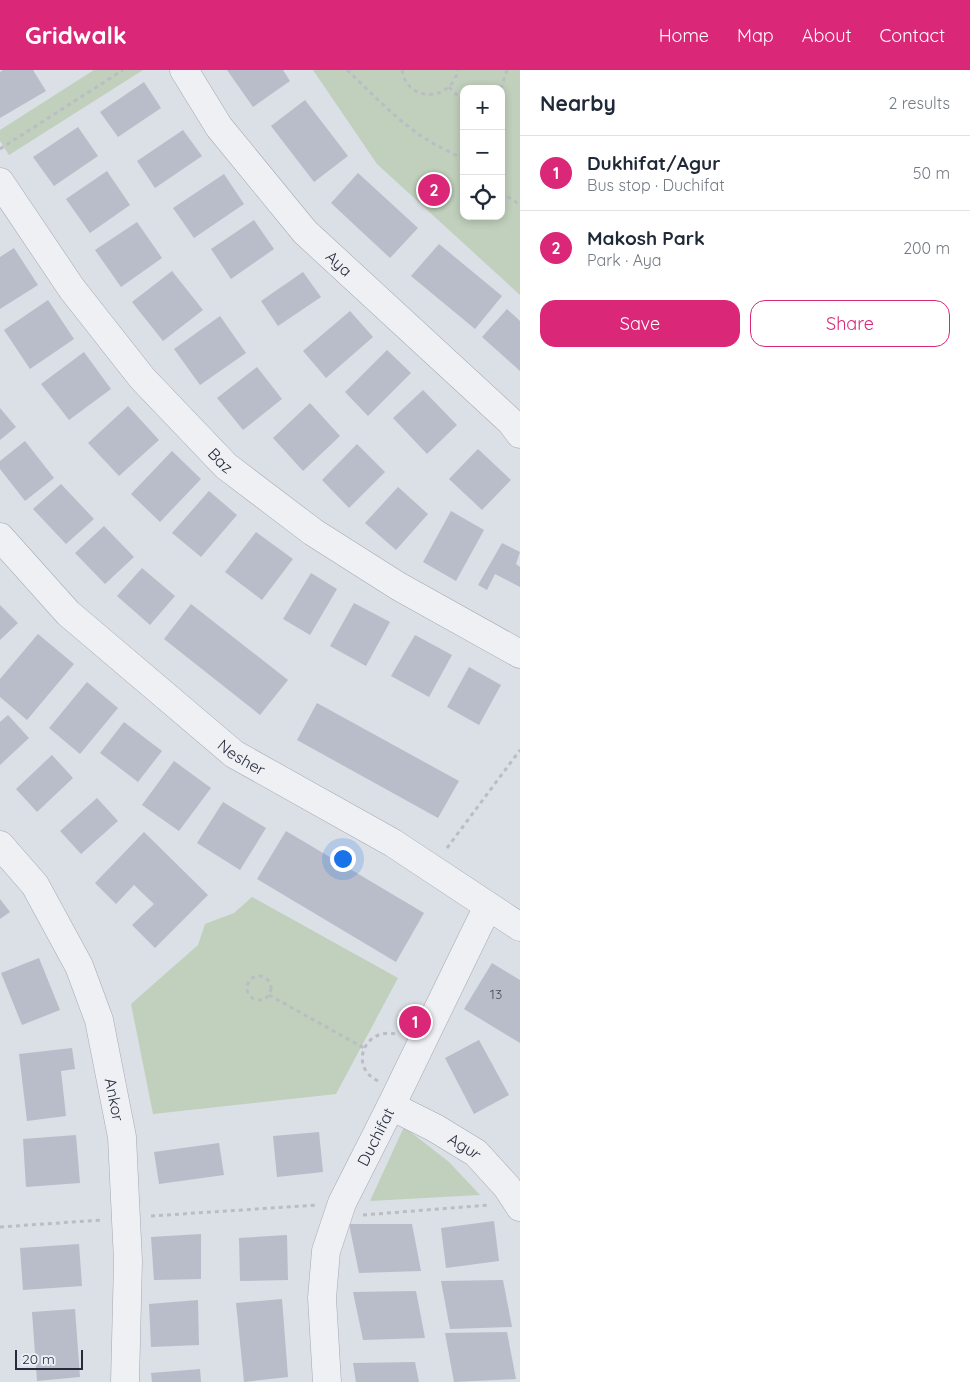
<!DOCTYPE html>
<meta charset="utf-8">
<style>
:root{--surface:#fff;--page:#f2f2f3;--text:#1f2937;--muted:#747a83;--line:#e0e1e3;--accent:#db2777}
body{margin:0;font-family:Quicksand,sans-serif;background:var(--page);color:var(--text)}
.controls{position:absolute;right:15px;top:15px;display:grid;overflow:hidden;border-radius:10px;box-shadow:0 2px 8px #0003}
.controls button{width:45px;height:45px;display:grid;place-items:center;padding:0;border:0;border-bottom:1px solid var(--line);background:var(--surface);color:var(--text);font:25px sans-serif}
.scale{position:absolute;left:15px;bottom:12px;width:68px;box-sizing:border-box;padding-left:5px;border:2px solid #252c3c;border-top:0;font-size:14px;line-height:18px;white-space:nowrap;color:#252c3c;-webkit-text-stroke:4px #eaedf4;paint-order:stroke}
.you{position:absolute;left:342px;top:788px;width:18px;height:18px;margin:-12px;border:4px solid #fff;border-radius:50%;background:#1a73e8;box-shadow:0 0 0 8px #1a73e833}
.badge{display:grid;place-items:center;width:32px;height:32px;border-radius:50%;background:var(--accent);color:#fff;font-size:16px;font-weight:700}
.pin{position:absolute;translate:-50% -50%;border:2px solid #fff;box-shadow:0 1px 5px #0006}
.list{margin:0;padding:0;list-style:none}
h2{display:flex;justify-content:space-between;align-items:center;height:65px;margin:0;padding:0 20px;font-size:21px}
h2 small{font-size:16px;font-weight:400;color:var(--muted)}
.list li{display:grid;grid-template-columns:32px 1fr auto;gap:15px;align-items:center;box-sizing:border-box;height:75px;padding:0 20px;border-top:1px solid var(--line)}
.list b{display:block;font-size:19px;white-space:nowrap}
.list p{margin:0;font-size:16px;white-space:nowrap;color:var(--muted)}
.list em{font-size:16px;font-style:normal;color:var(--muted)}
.actions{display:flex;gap:10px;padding:15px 20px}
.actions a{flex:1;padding:11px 0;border:1px solid var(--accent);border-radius:15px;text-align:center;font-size:18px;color:var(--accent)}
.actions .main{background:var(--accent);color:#fff}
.icon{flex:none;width:28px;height:28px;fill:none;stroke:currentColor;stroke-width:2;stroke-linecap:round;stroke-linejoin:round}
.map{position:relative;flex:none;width:520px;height:1312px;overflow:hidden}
header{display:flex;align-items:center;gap:30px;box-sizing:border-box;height:70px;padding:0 25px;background:var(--accent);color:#fff}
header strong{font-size:24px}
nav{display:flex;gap:28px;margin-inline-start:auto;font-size:18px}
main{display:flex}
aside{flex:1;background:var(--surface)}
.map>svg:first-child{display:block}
</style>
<header>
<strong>Gridwalk</strong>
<nav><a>Home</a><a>Map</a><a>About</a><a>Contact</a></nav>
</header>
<main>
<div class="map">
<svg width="520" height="1312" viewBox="0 0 520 1312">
<rect width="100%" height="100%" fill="#dbdfe6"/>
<g fill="#c0d0bc" fill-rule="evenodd">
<polygon points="94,0 143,0 9,85 0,71 0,60"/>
<path d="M313,0H520V225L377,94ZM464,19H501V146H464Z"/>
<polygon points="252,827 398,908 336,1024 153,1044 131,934 198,875 205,854 234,843"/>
<polygon points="404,1057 449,1092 480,1125 370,1131"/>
</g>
<g fill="#b8bdc9">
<polygon points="3,0 33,0 46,21 0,48 0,2"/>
<polygon points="227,0 283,0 290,11 253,37"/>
<polygon points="144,12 161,38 118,67 100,42"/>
<polygon points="305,30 348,86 314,112 271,56"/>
<polygon points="78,57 98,86 54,116 33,87"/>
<polygon points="183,60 202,86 155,118 137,91"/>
<polygon points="107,101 130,135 90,163 66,129"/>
<polygon points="358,103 418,158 390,188 331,133"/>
<polygon points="224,104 244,134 194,168 173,138"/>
<polygon points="254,150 274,179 231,209 211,179"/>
<polygon points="137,152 162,188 121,217 95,180"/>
<polygon points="439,174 502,226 475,259 411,206"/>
<polygon points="14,178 38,215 0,239 0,187"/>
<polygon points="172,201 203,240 163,271 132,232"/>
<polygon points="303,202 321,227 278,256 261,231"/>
<polygon points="48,230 74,269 30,299 4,260"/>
<polygon points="507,239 520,251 520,301 482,267"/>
<polygon points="350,241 373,267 326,308 303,281"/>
<polygon points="220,246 246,283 200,315 174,279"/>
<polygon points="387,280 411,303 368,346 345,322"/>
<polygon points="84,282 111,319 69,350 41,314"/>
<polygon points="257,297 282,329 243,360 217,328"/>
<polygon points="423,320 457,355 427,384 393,348"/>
<polygon points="310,333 340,366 303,401 273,368"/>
<polygon points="128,336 159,370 119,406 88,373"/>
<polygon points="0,338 16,357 0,370"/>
<polygon points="25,371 54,408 25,431 0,399 0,391"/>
<polygon points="357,374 385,402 349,438 322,410"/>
<polygon points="478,379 511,410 482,440 449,409"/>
<polygon points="172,381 201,409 160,452 131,424"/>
<polygon points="61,414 94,449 66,474 33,439"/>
<polygon points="398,417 428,444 396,480 365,453"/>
<polygon points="209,421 237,445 201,487 172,463"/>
<polygon points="451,441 484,460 456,511 423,492"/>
<polygon points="104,456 134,487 105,514 75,483"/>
<polygon points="256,462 293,489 262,530 225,502"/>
<polygon points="502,473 520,482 516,494 520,497 520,517 495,504 487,520 478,515"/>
<polygon points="142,498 175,526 150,555 117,526"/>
<polygon points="311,503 337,519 310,565 283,549"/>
<polygon points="354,533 390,552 366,596 330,576"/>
<polygon points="191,534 288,610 260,645 164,569"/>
<polygon points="0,535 18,553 0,570"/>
<polygon points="38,564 74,594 27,650 0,627 0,609"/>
<polygon points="415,565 452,585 429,627 391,606"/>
<polygon points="469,597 501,615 479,655 447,637"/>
<polygon points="87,612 118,638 80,684 49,658"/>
<polygon points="317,633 459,711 438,748 297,670"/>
<polygon points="8,645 29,668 0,695 0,652"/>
<polygon points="124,652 162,681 138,712 100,683"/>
<polygon points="52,685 73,708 37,742 16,719"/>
<polygon points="174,691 211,718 179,761 142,735"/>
<polygon points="97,728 118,751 81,784 60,761"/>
<polygon points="223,732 266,758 240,800 197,773"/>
<polygon points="286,761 424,843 396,892 257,809"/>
<polygon points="144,762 208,825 155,878 132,855 154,834 134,815 116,834 95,813"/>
<polygon points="0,829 10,842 0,849"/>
<polygon points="39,888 60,940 22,955 1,903"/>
<polygon points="492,893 520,910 520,973 464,939"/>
<polygon points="479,970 509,1025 474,1044 445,988"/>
<polygon points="72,978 75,999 61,1001 66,1046 27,1051 19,984"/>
<polygon points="319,1062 323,1102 277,1107 273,1066"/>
<polygon points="76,1065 80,1113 26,1117 23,1069"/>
<polygon points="219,1073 224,1105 159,1114 154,1082"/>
<polygon points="494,1151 499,1191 446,1198 441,1158"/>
<polygon points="349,1154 412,1154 421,1201 359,1203"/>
<polygon points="201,1164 201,1209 154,1210 151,1167"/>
<polygon points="287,1165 288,1210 240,1211 239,1168"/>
<polygon points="79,1174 82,1216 23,1220 20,1178"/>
<polygon points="503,1210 512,1257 450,1259 441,1211"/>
<polygon points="416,1221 425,1268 363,1270 353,1222"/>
<polygon points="282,1229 288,1307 244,1312 236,1233"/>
<polygon points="198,1230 199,1275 151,1277 149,1234"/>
<polygon points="75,1239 80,1307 37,1311 32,1242"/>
<polygon points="507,1262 516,1309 454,1312 445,1263"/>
<polygon points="415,1292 419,1312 356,1312 353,1293"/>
<polygon points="200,1299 201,1312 152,1312 151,1303"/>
</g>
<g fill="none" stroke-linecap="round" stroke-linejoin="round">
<g stroke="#a4a9b3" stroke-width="29">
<g id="minor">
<path id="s1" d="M184,0L219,57L305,162L511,352L520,364"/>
<path id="s2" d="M0,112L72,219L142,308L226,396L313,462L398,516L520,584"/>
<path id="s3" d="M0,467L68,543L234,684L393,773L520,857"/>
<path id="s4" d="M0,775L35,815L79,896L99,950L122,1067L128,1191L125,1312"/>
<path id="s5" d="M391,1036L435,1058L476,1083L507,1117L520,1137"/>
<path id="s6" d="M327,1312L322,1228L326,1181L342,1133L391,1036L488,836"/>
</g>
</g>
<g stroke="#babdc4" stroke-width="3" stroke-dasharray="4 4" stroke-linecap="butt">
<path d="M347,0C378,29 407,62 446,80C452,83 458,87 464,87"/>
<path d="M402,0C407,33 451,32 458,0"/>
<polyline points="449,17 464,32"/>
<polyline points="501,19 507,0"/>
<polyline points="0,79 123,0"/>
<polyline points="501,122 520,135"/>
<polyline points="447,778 520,680"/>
<circle cx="259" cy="918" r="12"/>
<polyline points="269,925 364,978"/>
<path d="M378,1011C347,996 366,954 399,965"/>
<polyline points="363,1145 489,1135"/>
<polyline points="151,1146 317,1135"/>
<polyline points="0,1157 102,1150"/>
</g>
<use href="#minor" stroke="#eef0f4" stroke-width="28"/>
</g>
<g text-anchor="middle" stroke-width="4" stroke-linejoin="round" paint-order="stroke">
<g font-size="14" fill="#4a505f">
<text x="496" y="929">13</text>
</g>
<g font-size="16" fill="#252c3c" stroke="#eaedf4">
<text dy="6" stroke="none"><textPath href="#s1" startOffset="249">Aya</textPath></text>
<text dy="6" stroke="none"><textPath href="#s2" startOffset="356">Baz</textPath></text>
<text dy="6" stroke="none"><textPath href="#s3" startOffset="328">Nesher</textPath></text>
<text dy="6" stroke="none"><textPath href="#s4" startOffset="284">Ankor</textPath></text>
<text dy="6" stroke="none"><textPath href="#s6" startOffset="256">Duchifat</textPath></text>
<text dy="6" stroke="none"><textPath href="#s5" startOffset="84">Agur</textPath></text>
</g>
</g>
</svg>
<div class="controls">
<button>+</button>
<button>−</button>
<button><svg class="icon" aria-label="locate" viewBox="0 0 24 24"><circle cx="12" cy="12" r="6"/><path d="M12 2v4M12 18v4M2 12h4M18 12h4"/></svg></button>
</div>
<div class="scale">20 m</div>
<div class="you"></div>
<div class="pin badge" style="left:415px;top:952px">1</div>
<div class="pin badge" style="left:434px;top:120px">2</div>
</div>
<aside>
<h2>Nearby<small>2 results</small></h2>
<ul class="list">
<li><span class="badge">1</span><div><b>Dukhifat/Agur</b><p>Bus stop · Duchifat</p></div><em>50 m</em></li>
<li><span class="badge">2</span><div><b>Makosh Park</b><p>Park · Aya</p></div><em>200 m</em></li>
</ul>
<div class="actions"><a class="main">Save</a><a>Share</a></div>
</aside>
</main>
